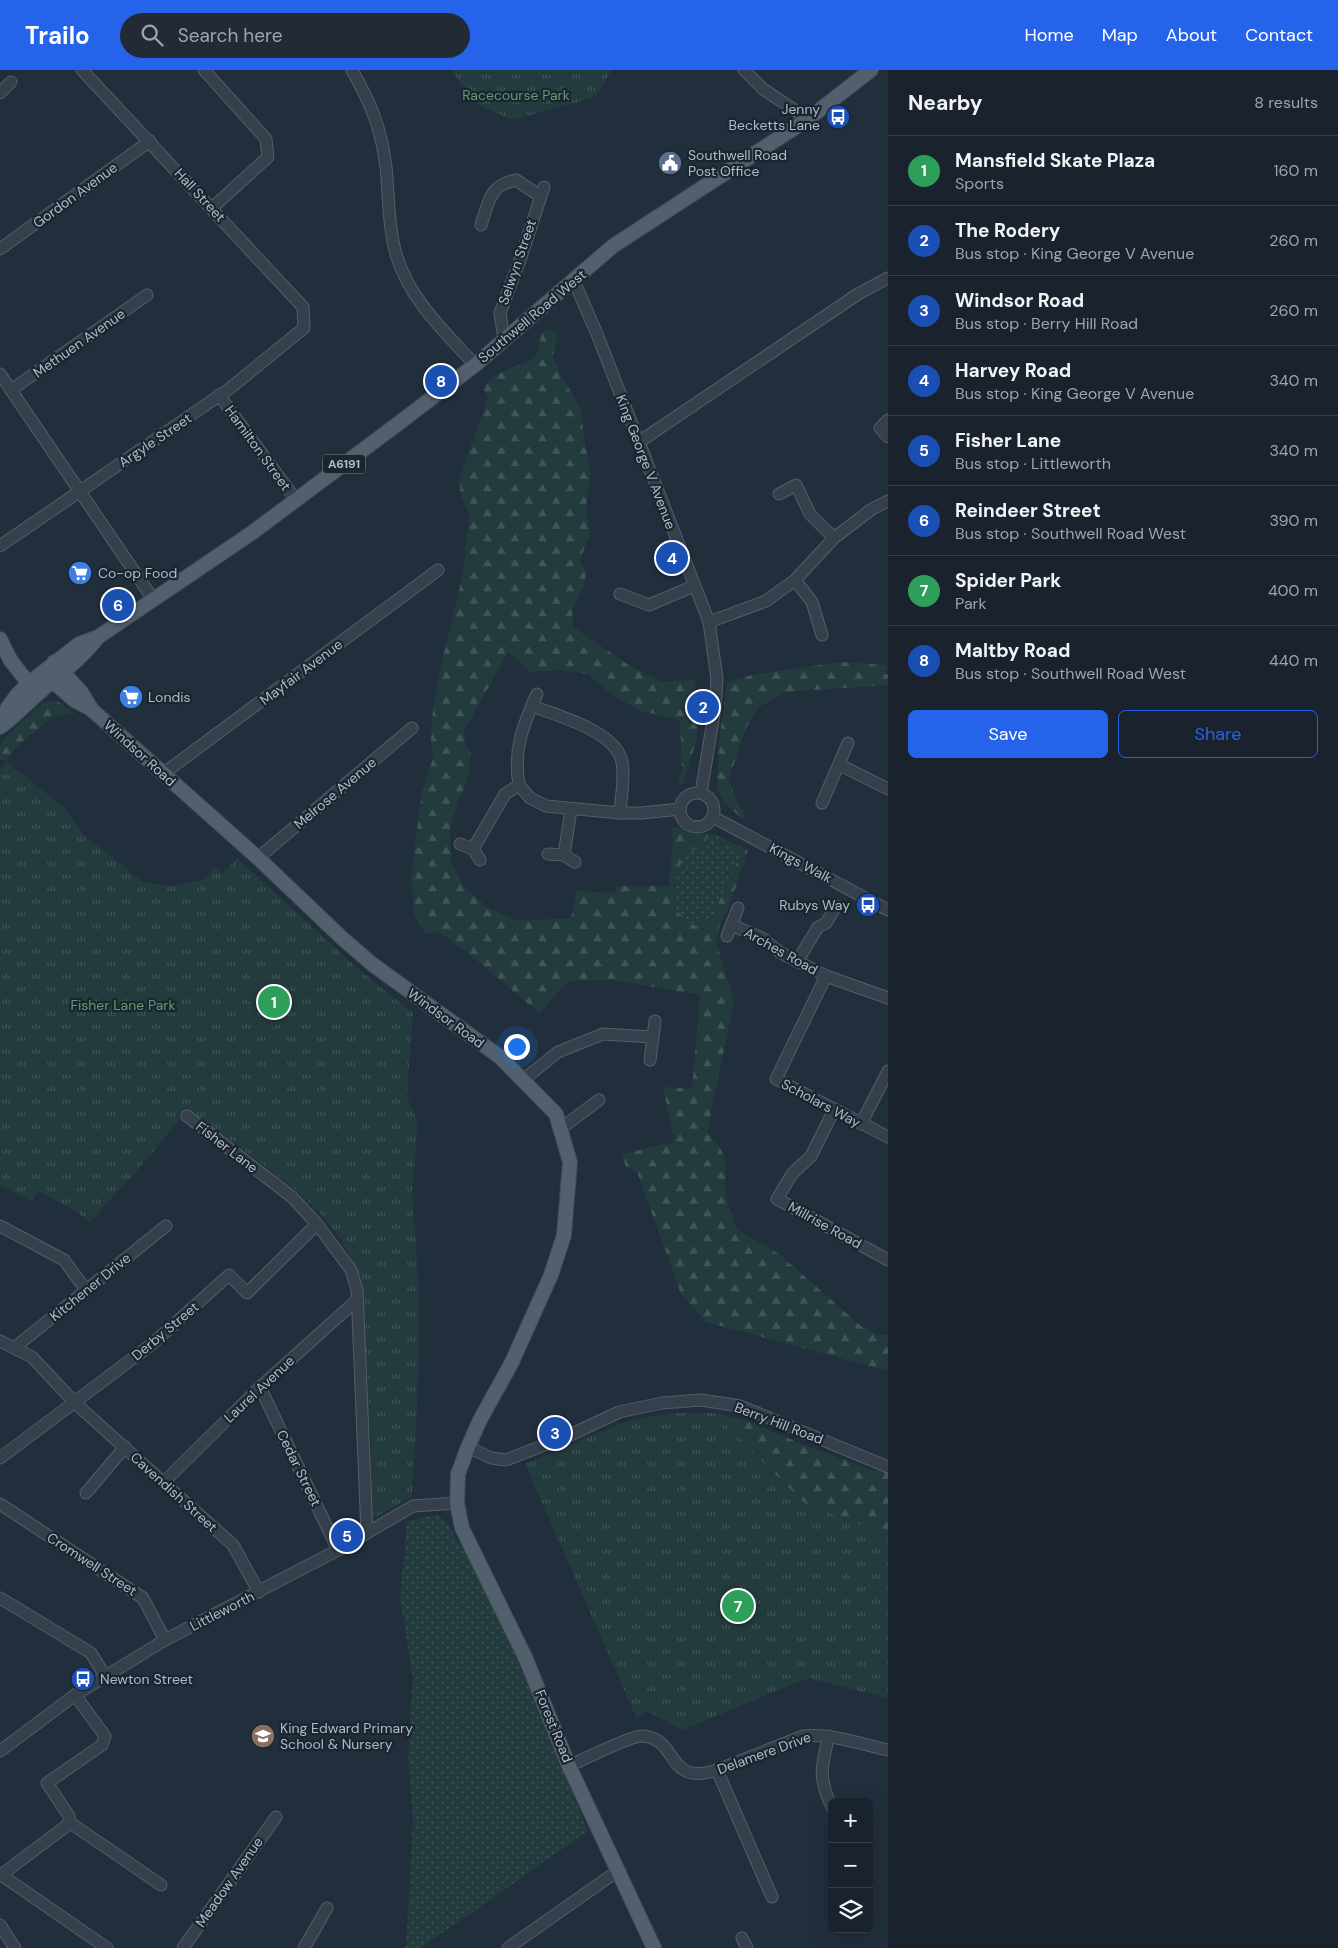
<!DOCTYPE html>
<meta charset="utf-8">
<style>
:root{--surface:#19222d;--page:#222a35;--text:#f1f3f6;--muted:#9fa4aa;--line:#373f49;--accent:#2563eb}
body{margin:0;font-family:"DM Sans",sans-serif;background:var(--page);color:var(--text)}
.controls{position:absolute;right:15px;bottom:15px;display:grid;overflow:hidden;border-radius:8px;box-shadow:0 5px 20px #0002}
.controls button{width:45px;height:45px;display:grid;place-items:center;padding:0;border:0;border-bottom:1px solid var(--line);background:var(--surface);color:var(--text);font:25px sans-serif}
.you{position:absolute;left:516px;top:976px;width:18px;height:18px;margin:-12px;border:4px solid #fff;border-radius:50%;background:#1a73e8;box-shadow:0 0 0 8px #1a73e833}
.badge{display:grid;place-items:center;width:32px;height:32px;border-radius:50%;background:var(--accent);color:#fff;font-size:16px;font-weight:700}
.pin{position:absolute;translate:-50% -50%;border:2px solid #fff;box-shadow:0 1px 5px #0006}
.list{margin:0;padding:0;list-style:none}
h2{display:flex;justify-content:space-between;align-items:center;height:65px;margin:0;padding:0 20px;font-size:21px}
h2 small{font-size:16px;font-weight:400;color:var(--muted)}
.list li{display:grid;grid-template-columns:32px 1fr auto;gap:15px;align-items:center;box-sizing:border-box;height:70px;padding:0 20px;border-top:1px solid var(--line)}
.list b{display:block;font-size:19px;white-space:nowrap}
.list p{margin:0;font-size:16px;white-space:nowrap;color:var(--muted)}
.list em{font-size:16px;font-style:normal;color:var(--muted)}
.actions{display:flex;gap:10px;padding:15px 20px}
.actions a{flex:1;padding:11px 0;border:1px solid var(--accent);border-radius:8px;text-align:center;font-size:18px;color:var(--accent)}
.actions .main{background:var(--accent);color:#fff}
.icon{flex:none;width:28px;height:28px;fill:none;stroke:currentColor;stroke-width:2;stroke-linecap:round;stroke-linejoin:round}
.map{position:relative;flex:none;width:888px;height:1878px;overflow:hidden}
header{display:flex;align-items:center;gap:30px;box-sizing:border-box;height:70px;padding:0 25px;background:var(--accent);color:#fff}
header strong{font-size:24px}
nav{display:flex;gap:28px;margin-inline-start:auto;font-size:18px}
.search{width:350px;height:45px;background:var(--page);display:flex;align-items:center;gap:12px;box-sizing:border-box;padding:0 18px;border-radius:28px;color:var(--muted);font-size:19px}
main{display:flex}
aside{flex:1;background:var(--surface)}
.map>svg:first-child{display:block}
</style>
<header>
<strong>Trailo</strong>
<div class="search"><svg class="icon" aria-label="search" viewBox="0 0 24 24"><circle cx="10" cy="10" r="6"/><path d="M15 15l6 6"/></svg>Search here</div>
<nav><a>Home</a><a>Map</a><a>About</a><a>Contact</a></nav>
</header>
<main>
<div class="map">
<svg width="888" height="1878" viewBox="0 0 888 1878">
<defs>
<pattern id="grass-dots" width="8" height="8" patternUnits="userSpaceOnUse" patternTransform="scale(1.25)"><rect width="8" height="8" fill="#233b3d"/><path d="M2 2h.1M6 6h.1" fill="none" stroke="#405558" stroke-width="1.8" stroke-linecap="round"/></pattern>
<pattern id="forest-firs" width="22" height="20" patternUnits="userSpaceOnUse" patternTransform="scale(1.25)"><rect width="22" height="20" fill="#233b3d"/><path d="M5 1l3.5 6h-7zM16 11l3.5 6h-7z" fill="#405558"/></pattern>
<pattern id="park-tufts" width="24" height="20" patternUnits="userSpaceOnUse" patternTransform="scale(1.25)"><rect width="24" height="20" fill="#233b3d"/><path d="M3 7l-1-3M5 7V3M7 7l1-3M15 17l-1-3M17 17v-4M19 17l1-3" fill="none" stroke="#405558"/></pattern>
</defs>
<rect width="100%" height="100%" fill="#212e3c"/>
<g fill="url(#grass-dots)">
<path d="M708,764L719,766L721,777H735L742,782L712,847L695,856L674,839C674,825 677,795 686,785C695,775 703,782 708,764Z"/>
<polygon points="438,1445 449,1456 459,1474 465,1478 518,1592 588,1761 421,1878 406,1878 413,1749 408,1688 413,1608 400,1528 407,1451"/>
</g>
<g fill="url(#forest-firs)">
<path d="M547,259L558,263L553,286L561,305L581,339L584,368L591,403L586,437L590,466L580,489L586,503L584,515L572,542L573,557L630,596L661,612L695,610L697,634V668L683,715L677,711L682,699L680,650L638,640L610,623L588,604L558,600L531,602L508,582L464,661L465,676L471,683L468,709L459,730L450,757L451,792L464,817L488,838L517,851L571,848L576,821L615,823L616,816H669L673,771L672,758L678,756C688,765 695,765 708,764C704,780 695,775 686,785C677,795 673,825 674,839L695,856L712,847L742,782L735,777H721L719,766L748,780L730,834L720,854L716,872L734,931L707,1062L719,1076L726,1090L725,1124L736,1159L779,1184L861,1256L878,1265L888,1264V1301L706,1252L681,1224L637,1102L626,1097L622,1084L674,1072L663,1017L692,1019L700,925L611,910L569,911L539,943L467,882L439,862L426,864L414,844L411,808L422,721L433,689L431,671L433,638L444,583L464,499L466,468L470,447L461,427L459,409L488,328L484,320L487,312L505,300L530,291L537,283L542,262Z"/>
<polygon points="841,592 888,595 885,604 888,605 888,615 785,622 759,637 746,658 729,709 736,730 745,745 743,750 725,733 717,717 719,673 727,612 756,604"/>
<polygon points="57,631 74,643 52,647 15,679 6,691 0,689 0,675 7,665 43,633"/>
<polygon points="714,1343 748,1351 804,1375 872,1400 888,1403 888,1465 804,1433"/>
</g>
<g fill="url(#park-tufts)">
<polygon points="451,0 612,0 595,27 513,50 476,34"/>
<polygon points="6,691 67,740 83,764 143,812 171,816 203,810 214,796 223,804 237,788 356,897 413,943 407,1027 418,1052 412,1120 418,1203 419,1276 417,1337 412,1427 372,1449 371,1372 362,1211 343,1173 322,1145 296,1120 265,1096 188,1039 149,1087 90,1152 72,1139 38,1121 32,1131 0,1115 0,700"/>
<polygon points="673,1343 714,1343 804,1433 888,1465 888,1628 808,1608 682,1660 647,1641 637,1649 525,1394 627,1351"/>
</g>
<polygon fill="#233b3d" points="258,908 300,931 273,958 245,927"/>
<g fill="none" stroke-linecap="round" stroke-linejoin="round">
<g stroke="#535e69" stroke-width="13">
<g id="minor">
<polyline points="204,0 266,69 268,87 212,138"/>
<path d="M352,0C371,34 381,57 386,97C389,125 388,156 396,184C409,229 444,261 475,295"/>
<polyline points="744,0 763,19 808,49"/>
<polyline points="0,23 11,12"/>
<path d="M481,155C489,132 489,115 516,110L540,126"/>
<polyline points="0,179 150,71"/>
<polyline points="574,211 597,264 709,552 717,609 715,638 701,723"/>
<polyline points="504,269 500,243 520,190 544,117"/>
<polyline points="0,304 153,529"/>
<polyline points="11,320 147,225"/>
<polyline points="219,325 296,430"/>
<polyline points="888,350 880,358 888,367"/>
<polyline points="639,372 858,224 888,208"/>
<polyline points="779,424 796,415 810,444 834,468"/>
<polyline points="0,476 229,319 304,258 303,237 82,0"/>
<polyline points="795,510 812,532 822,565"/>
<polyline points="620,524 649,535 694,516"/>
<polyline points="709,552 766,531 795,510 834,468 872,439 888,431"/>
<path d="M532,636C558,646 616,661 622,692C625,707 621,727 620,743"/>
<polyline points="840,695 888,719"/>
<polyline points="164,703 438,500"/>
<polyline points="519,715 530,728 546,736 620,743 642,743 680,739"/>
<path d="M519,715C513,680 523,655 537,624"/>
<circle cx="697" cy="740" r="17"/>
<polyline points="822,733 848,673"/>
<polyline points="713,747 888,840"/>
<polyline points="460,774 473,779 480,790"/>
<polyline points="473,779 505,724 519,715"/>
<polyline points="548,784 564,785 575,792"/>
<polyline points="564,785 571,739"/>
<polyline points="258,788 412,658"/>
<polyline points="731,855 762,868 781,883 826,906 888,928"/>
<polyline points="727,866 738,838"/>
<polyline points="798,890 818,857 826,853 836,836"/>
<polyline points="826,906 776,1009 888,1067"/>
<polyline points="650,990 655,951"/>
<polyline points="523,1010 558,982 603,964 652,967"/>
<polyline points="834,1040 811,1086 792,1104 777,1129 888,1190"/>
<polyline points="187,1046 292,1127 317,1154 351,1200 357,1220 367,1463"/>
<polyline points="861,1054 888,1001"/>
<polyline points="560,1059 599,1030"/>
<polyline points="0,1156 64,1190 86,1220"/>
<polyline points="0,1271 32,1287 75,1333 233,1475 259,1522"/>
<polyline points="14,1278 166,1156"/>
<polyline points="260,1317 338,1480"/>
<polyline points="468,1377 491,1388 506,1390 568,1366 619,1342 662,1333 701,1330 740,1336 888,1397"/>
<polyline points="0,1388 152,1274 229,1205 247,1223 317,1154"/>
<polyline points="164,1412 260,1317 357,1230"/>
<polyline points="86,1423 125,1377"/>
<polyline points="0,1434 143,1528 165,1570"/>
<polyline points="0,1528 91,1583 105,1606"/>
<path d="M829,1666C821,1696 818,1709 832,1737"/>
<polyline points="0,1681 75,1625 165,1570 338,1480 413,1436 457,1433"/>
<path d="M569,1696C582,1690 631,1666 641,1666C680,1667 664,1717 717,1700L803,1666C831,1663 860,1674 888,1680"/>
<polyline points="717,1700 772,1827"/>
<polyline points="69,1752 69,1746 47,1713 102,1675 105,1666 75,1625"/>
<polyline points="69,1752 161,1815"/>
<polyline points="0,1804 107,1878"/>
<polyline points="1,1805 65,1757 69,1752"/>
<polyline points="0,1855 15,1878"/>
<polyline points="742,1868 747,1878"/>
<polyline points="183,1878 276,1747"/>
<polyline points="304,1878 327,1838"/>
<polyline points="508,1878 619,1800"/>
</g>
</g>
<g stroke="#3e4955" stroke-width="16">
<g id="major">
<polyline points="0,569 11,591 34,620"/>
<polyline points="54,592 81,622 92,640 258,788 342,868 372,894 500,987 556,1044 570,1092 564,1165 551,1205 512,1292 480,1350 468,1377 458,1404 457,1433 462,1458 526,1589 569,1696 654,1878"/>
<polyline points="47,606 74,630 91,639"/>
<polyline points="0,656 8,637 17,625 29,613 79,574 98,567 253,462 399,353 475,295 613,176 808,49 871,0"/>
<path d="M0,657C14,647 20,640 32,629C54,608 80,591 98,567"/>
</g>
</g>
<use href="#minor" stroke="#35404c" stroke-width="11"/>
<use href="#major" stroke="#525f6c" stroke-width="14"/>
</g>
<defs>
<g id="bus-disc" transform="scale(1.25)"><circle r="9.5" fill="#1a4fb4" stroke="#1a2530"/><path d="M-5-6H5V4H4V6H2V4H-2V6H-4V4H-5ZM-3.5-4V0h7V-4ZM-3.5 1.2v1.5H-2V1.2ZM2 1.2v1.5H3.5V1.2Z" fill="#fff"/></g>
<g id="civic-disc" transform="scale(1.25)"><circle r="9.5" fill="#5c6f8a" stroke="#1a2530"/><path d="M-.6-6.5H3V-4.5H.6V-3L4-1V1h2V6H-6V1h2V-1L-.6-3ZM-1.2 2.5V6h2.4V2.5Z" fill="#fff"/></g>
<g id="supermarket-disc" transform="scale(1.25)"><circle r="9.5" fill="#3f7fe0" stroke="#1a2530"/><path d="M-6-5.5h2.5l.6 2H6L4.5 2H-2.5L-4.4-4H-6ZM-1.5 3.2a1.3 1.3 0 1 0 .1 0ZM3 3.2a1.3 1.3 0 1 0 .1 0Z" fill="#fff"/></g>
<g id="school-disc" transform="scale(1.25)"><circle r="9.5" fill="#8d6e63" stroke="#1a2530"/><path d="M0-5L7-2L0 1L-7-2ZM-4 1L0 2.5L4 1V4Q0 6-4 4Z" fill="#fff"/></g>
</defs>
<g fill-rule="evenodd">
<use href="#bus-disc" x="838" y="47"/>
<use href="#civic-disc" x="670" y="93"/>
<use href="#supermarket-disc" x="80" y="503"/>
<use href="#supermarket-disc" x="131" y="627"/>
<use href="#bus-disc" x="868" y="835"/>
<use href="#bus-disc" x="83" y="1609"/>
<use href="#school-disc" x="263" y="1666"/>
</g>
<g text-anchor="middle" stroke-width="4.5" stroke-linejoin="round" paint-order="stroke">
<rect fill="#1a2530" stroke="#838e9a" stroke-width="1" x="323" y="384.5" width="42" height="19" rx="4"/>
<g font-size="12" font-weight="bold" fill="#b0bbc8">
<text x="344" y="398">A6191</text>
</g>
<g font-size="14" fill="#659a6e" stroke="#1a2530">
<text x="516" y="30">Racecourse Park</text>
<text x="123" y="940">Fisher Lane Park</text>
</g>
<g font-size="14" fill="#b0bbc8" stroke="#1a2530" text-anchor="start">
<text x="820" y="44" text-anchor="end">Jenny<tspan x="820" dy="16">Becketts Lane</tspan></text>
<text x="688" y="90">Southwell Road<tspan x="688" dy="16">Post Office</tspan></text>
<text x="98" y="508">Co-op Food</text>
<text x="148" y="632">Londis</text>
<text x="850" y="840" text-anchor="end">Rubys Way</text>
<text x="100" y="1614">Newton Street</text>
<text x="280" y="1663">King Edward Primary<tspan x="280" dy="16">School &amp; Nursery</tspan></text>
</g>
<g font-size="14" fill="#b0bbc8" stroke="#1a2530">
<text transform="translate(75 125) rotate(-36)" y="5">Gordon Avenue</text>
<text transform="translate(200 125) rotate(47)" y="5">Hall Street</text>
<text transform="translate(517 192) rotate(-71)" y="5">Selwyn Street</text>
<text transform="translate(532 246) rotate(-40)" y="5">Southwell Road West</text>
<text transform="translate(79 273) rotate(-35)" y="5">Methuen Avenue</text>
<text transform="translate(155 370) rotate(-34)" y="5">Argyle Street</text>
<text transform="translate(258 378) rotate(54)" y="5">Hamilton Street</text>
<text transform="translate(646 392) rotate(69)" y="5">King George V Avenue</text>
<text transform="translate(301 602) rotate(-37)" y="5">Mayfair Avenue</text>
<text transform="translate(140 683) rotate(42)" y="5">Windsor Road</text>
<text transform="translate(335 723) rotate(-40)" y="5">Melrose Avenue</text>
<text transform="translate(801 793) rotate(28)" y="5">Kings Walk</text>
<text transform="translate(781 881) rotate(29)" y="5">Arches Road</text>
<text transform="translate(446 948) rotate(36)" y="5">Windsor Road</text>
<text transform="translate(821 1033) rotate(28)" y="5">Scholars Way</text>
<text transform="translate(227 1077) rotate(38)" y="5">Fisher Lane</text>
<text transform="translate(825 1155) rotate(29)" y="5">Millrise Road</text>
<text transform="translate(90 1217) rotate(-39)" y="5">Kitchener Drive</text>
<text transform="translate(165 1261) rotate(-40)" y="5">Derby Street</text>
<text transform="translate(259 1319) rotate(-43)" y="5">Laurel Avenue</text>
<text transform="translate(779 1353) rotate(21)" y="5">Berry Hill Road</text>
<text transform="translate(299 1398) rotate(64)" y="5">Cedar Street</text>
<text transform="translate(174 1422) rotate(42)" y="5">Cavendish Street</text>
<text transform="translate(92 1494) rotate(33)" y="5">Cromwell Street</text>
<text transform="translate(222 1541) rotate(-27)" y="5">Littleworth</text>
<text transform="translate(554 1656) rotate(68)" y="5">Forest Road</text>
<text transform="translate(764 1683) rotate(-20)" y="5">Delamere Drive</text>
<text transform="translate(229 1812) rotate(-55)" y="5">Meadow Avenue</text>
</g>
</g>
</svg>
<div class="controls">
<button>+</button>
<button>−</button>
<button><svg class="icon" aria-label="layers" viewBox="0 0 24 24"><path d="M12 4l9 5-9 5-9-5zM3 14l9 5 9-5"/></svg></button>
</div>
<div class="you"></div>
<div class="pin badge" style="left:274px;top:932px;background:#2e9e5b">1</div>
<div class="pin badge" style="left:703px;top:637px;background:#1a4fb4">2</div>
<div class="pin badge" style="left:555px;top:1363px;background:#1a4fb4">3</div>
<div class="pin badge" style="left:672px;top:488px;background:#1a4fb4">4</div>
<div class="pin badge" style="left:347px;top:1466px;background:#1a4fb4">5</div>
<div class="pin badge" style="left:118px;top:535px;background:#1a4fb4">6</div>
<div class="pin badge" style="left:738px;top:1536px;background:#2e9e5b">7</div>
<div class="pin badge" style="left:441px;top:311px;background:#1a4fb4">8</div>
</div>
<aside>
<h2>Nearby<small>8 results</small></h2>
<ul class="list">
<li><span class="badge" style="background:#2e9e5b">1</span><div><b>Mansfield Skate Plaza</b><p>Sports</p></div><em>160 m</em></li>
<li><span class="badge" style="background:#1a4fb4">2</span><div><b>The Rodery</b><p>Bus stop · King George V Avenue</p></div><em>260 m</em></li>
<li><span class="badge" style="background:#1a4fb4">3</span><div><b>Windsor Road</b><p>Bus stop · Berry Hill Road</p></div><em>260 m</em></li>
<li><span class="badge" style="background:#1a4fb4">4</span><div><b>Harvey Road</b><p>Bus stop · King George V Avenue</p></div><em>340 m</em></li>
<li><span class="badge" style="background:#1a4fb4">5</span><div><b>Fisher Lane</b><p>Bus stop · Littleworth</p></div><em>340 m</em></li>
<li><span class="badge" style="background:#1a4fb4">6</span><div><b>Reindeer Street</b><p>Bus stop · Southwell Road West</p></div><em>390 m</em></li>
<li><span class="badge" style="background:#2e9e5b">7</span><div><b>Spider Park</b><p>Park</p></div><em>400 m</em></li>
<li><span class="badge" style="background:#1a4fb4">8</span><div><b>Maltby Road</b><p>Bus stop · Southwell Road West</p></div><em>440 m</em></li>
</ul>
<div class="actions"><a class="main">Save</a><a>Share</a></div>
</aside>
</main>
